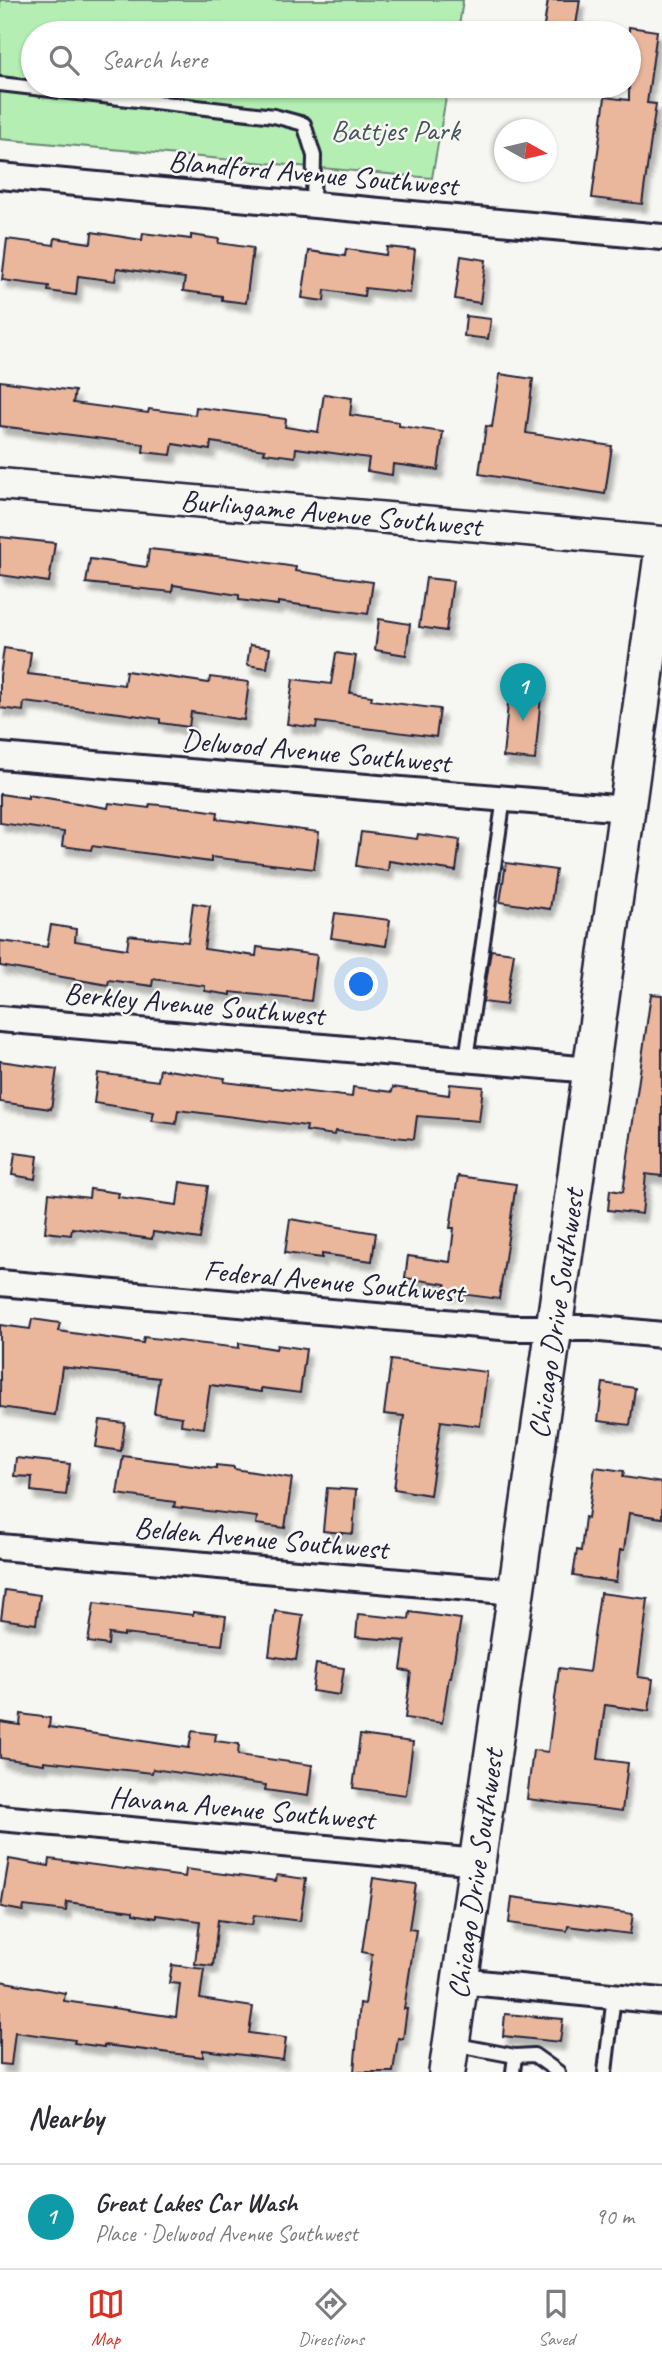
<!DOCTYPE html>
<meta charset="utf-8">
<style>
:root{--surface:#fff;--page:#f7f7f7;--text:#2b2b33;--muted:#7c7c81;--line:#e1e1e2;--accent:#d93025}
body{margin:0;font-family:Caveat,sans-serif;background:var(--page);color:var(--text)}
.compass{position:absolute;left:494px;top:119px;width:63px;height:63px;border-radius:50%;background:var(--surface);box-shadow:0 2px 5px #0004;rotate:98deg}
.you{position:absolute;left:362px;top:985px;width:24px;height:24px;margin:-18px;border:5px solid #fff;border-radius:50%;background:#1a73e8;box-shadow:0 0 0 10px #1a73e833}
.badge{display:grid;place-items:center;width:46px;height:46px;border-radius:50%;background:var(--accent);color:#fff;font-size:23px;font-weight:700}
.pin{position:absolute;translate:-50% -58px;filter:drop-shadow(0 2px 4px #0008)}
.pin::after{content:'';position:absolute;top:37px;width:24px;height:21px;background:inherit;clip-path:polygon(0 0,100% 0,50% 100%)}
.list{margin:0;padding:0;list-style:none}
h2{display:flex;justify-content:space-between;align-items:center;height:91px;margin:0;padding:0 28px;font-size:30px}
h2 small{font-size:23px;font-weight:400;color:var(--muted)}
.list li{display:grid;grid-template-columns:46px 1fr auto;gap:21px;align-items:center;box-sizing:border-box;height:105px;padding:0 28px;border-top:2px solid var(--line)}
.list b{display:block;font-size:26px;white-space:nowrap}
.list p{margin:0;font-size:23px;white-space:nowrap;color:var(--muted)}
.list em{font-size:23px;font-style:normal;color:var(--muted)}
.icon{flex:none;width:38px;height:38px;fill:none;stroke:currentColor;stroke-width:2;stroke-linecap:round;stroke-linejoin:round}
.map{position:relative;flex:none;width:662px;height:2072px;overflow:hidden}
.search{position:absolute;background:var(--surface);box-shadow:0 2px 5px #0004;left:21px;right:21px;top:21px;height:77px;display:flex;align-items:center;gap:18px;box-sizing:border-box;padding:0 24px;border-radius:38px;color:var(--muted);font-size:26px}
.sheet{height:196px;background:var(--surface)}
nav{display:flex;justify-content:space-around;align-items:center;box-sizing:border-box;height:98px;border-top:2px solid var(--line);background:var(--surface);font-size:19px;color:var(--muted)}
nav a{display:grid;justify-items:center;gap:4px}
nav .on{color:var(--accent)}
.map>svg:first-child{display:block}
</style>
<div class="map">
<svg width="662" height="2072" viewBox="0 0 662 2072">
<defs>
<filter id="shadow"><feDropShadow dx="4.5" dy="8" stdDeviation="2" flood-color="#0004"/></filter>
</defs>
<rect width="100%" height="100%" fill="#f6f6f2"/>
<filter id="ink" filterUnits="userSpaceOnUse"><feTurbulence type="fractalNoise" baseFrequency=".0143" numOctaves="2"/><feDisplacementMap in="SourceGraphic" scale="14" xChannelSelector="R" yChannelSelector="G"/><feConvolveMatrix kernelMatrix="1 2 1 2 8 2 1 2 1" color-interpolation-filters="sRGB"/></filter>
<g filter="url(#ink)">
<polygon fill="#b4eeb2" stroke="#6b8876" stroke-width="2" points="0,0 463,0 458,33 33,33 33,86 448,86 432,178 0,139"/>
<g fill="#eab79c" stroke="#22223b" stroke-width="2" filter="url(#shadow)">
<polygon points="548,0 580,0 575,31 544,26"/>
<polygon points="629,27 657,31 647,103 656,104 642,204 592,198 605,97 629,100"/>
<polygon points="92,232 142,240 143,233 191,239 191,235 219,239 218,243 253,248 246,303 222,300 222,296 183,291 185,278 117,268 115,281 78,276 76,295 48,291 49,286 2,280 7,239 54,245 55,238 91,243"/>
<polygon points="387,247 415,250 410,293 365,288 364,296 325,290 324,301 302,298 309,251 345,256 346,249 386,255"/>
<polygon points="461,256 486,260 480,303 455,299"/>
<polygon points="466,316 491,319 488,339 464,336"/>
<polygon points="500,374 533,379 526,433 612,446 605,494 479,474 486,426 492,427"/>
<polygon points="0,381 75,391 73,403 148,413 149,409 195,415 196,407 286,419 285,427 318,432 324,394 352,398 350,415 399,422 399,426 443,432 438,470 393,464 392,475 367,471 369,458 296,448 295,457 264,453 265,450 211,442 210,450 173,444 171,455 143,452 144,444 0,426"/>
<polygon points="0,537 55,543 49,582 0,575"/>
<polygon points="149,549 235,558 296,567 295,571 373,582 368,614 278,602 278,605 239,600 239,595 173,585 172,592 86,583 90,559 147,567"/>
<polygon points="426,578 453,581 446,631 419,627"/>
<polygon points="379,619 410,624 406,655 375,650"/>
<polygon points="250,645 270,648 267,668 247,665"/>
<polygon points="4,648 31,652 28,674 124,685 126,671 209,683 210,677 249,682 244,720 191,712 189,727 160,723 160,719 120,713 24,702 23,711 0,708 0,676"/>
<polygon points="336,653 356,656 350,693 372,696 371,700 440,709 436,737 317,722 316,728 287,724 293,679 331,684"/>
<polygon points="510,682 542,685 535,760 503,757"/>
<polygon points="0,794 28,798 28,795 108,808 109,803 149,808 150,804 190,808 218,812 217,819 319,832 314,869 211,857 211,862 92,846 91,850 62,846 64,832 0,823"/>
<polygon points="361,832 417,839 418,834 460,840 456,871 389,861 388,871 356,866"/>
<polygon points="506,863 556,870 550,909 500,902"/>
<polygon points="193,903 210,906 204,949 256,956 257,947 317,955 311,1001 231,992 231,995 205,991 205,986 153,979 152,986 109,980 108,985 0,966 0,941 47,947 51,925 76,929 75,941 127,949 129,935 188,942"/>
<polygon points="335,913 390,920 386,946 331,938"/>
<polygon points="491,950 514,953 506,1005 483,1002"/>
<polygon points="651,994 662,995 662,1176 646,1174 642,1214 608,1210 610,1190 623,1192"/>
<polygon points="0,1061 57,1069 51,1109 0,1102"/>
<polygon points="160,1069 225,1078 224,1082 352,1097 353,1087 392,1092 393,1087 449,1095 450,1084 483,1087 479,1121 417,1116 414,1139 335,1131 334,1135 306,1131 307,1126 178,1110 176,1124 152,1121 154,1112 94,1103 98,1073 158,1081"/>
<polygon points="15,1153 38,1156 35,1179 12,1175"/>
<polygon points="458,1176 516,1184 499,1299 445,1292 446,1284 405,1278 408,1256 450,1262 454,1228 450,1228"/>
<polygon points="180,1182 208,1186 200,1239 153,1232 152,1239 72,1228 71,1235 45,1232 49,1193 89,1198 90,1189 119,1193 118,1197 177,1205"/>
<polygon points="290,1219 376,1233 372,1261 322,1254 322,1258 285,1253"/>
<polygon points="32,1319 60,1323 58,1331 143,1343 144,1337 239,1348 239,1343 276,1349 277,1345 306,1349 300,1393 261,1388 261,1392 210,1385 204,1428 181,1425 182,1417 154,1413 159,1378 62,1367 55,1415 0,1407 0,1325 30,1329"/>
<polygon points="391,1360 487,1372 480,1426 441,1421 430,1495 394,1489 404,1416 384,1414"/>
<polygon points="603,1383 635,1388 630,1425 598,1421"/>
<polygon points="100,1420 125,1423 121,1451 96,1447"/>
<polygon points="123,1456 216,1468 216,1465 234,1467 234,1469 292,1478 285,1528 256,1524 257,1517 174,1507 175,1502 117,1494"/>
<polygon points="16,1458 70,1464 66,1495 31,1491 32,1477 14,1476"/>
<polygon points="595,1467 624,1471 623,1477 662,1483 662,1518 629,1513 624,1550 620,1550 616,1582 573,1576 577,1550 581,1551 585,1517 588,1518"/>
<polygon points="327,1488 356,1490 353,1534 323,1531"/>
<polygon points="5,1590 40,1595 36,1624 1,1619"/>
<polygon points="600,1593 648,1599 638,1677 653,1679 649,1711 605,1705 598,1759 628,1763 622,1811 527,1799 533,1750 548,1752 559,1668 589,1672"/>
<polygon points="94,1603 142,1609 193,1615 193,1612 226,1616 222,1645 124,1634 124,1636 109,1634 108,1645 88,1642"/>
<polygon points="275,1611 303,1615 296,1660 269,1656"/>
<polygon points="410,1612 461,1619 451,1677 449,1677 442,1723 405,1718 411,1672 401,1670 405,1641 356,1637 358,1614 409,1619"/>
<polygon points="316,1664 344,1668 340,1695 312,1691"/>
<polygon points="21,1714 50,1718 49,1727 189,1748 192,1731 216,1734 215,1741 239,1744 238,1755 312,1765 308,1796 265,1790 266,1785 153,1769 152,1773 44,1761 44,1764 0,1758 0,1722 20,1725"/>
<polygon points="360,1735 413,1742 406,1795 353,1788"/>
<polygon points="9,1859 49,1866 50,1859 185,1877 186,1869 276,1881 277,1875 306,1879 300,1921 254,1915 252,1925 218,1920 213,1966 195,1964 200,1921 156,1915 156,1918 133,1914 133,1911 67,1902 66,1911 24,1906 23,1911 1,1907"/>
<polygon points="373,1878 416,1884 409,1929 416,1930 404,2009 407,2009 403,2039 398,2038 393,2072 354,2072 360,2003 365,2004 372,1954 362,1952"/>
<polygon points="512,1897 633,1914 630,1934 568,1926 567,1931 509,1923"/>
<polygon points="172,1965 204,1969 200,1999 253,2007 249,2033 286,2038 283,2060 203,2050 203,2057 104,2045 104,2047 74,2043 75,2040 15,2032 11,2065 0,2064 0,1981 65,1993 64,2001 176,2017 180,1984 169,1983"/>
<polygon points="505,2014 563,2019 560,2042 503,2036"/>
</g>
<g fill="none" stroke-linecap="round" stroke-linejoin="round">
<g stroke="#22223b" stroke-width="18">
<g id="service">
<polyline points="0,84 274,116 304,124 314,156 313,205"/>
<polyline points="466,1059 504,798"/>
<polyline points="452,2044 515,2056 513,2072"/>
<polyline points="515,2056 534,2055 558,2072"/>
<polyline points="605,2072 614,1996"/>
</g>
</g>
<g stroke="#22223b" stroke-width="30">
<g id="minor">
<polyline points="0,176 662,237"/>
<polyline points="0,756 626,809"/>
<polyline points="0,1019 591,1070"/>
<polyline points="0,1283 513,1328 591,1328 662,1335"/>
<polyline points="0,1547 516,1592"/>
<polyline points="0,1818 478,1862"/>
<polyline points="460,1981 662,2001"/>
</g>
</g>
<g stroke="#22223b" stroke-width="35">
<polyline id="tertiary" points="0,484 662,542"/>
</g>
<g stroke="#22223b" stroke-width="40">
<g id="secondary">
<path id="s1" d="M447,2072L591,1070L662,555"/>
</g>
</g>
<use href="#service" stroke="#f6f6f2" stroke-width="12"/>
<use href="#minor" stroke="#f6f6f2" stroke-width="24"/>
<use href="#tertiary" stroke="#f6f6f2" stroke-width="30"/>
<use href="#secondary" stroke="#f6f6f2" stroke-width="35"/>
</g>
</g>
<g text-anchor="middle" stroke-width="5" stroke-linejoin="round" paint-order="stroke">
<g font-size="30" fill="#465559" stroke="#f6f6f2">
<text x="395" y="140">Battjes Park</text>
</g>
<g font-size="30" fill="#22223b" stroke="#f6f6f2">
<text transform="translate(313 173) rotate(5)" y="10">Blandford Avenue Southwest</text>
<text transform="translate(331 513) rotate(5)" y="10">Burlingame Avenue Southwest</text>
<text transform="translate(316 751) rotate(5)" y="10">Delwood Avenue Southwest</text>
<text transform="translate(194 1004) rotate(5)" y="10">Berkley Avenue Southwest</text>
<text transform="translate(334 1281) rotate(5)" y="10">Federal Avenue Southwest</text>
<text dy="10" stroke="none"><textPath href="#s1" startOffset="766">Chicago Drive Southwest</textPath></text>
<text transform="translate(261 1538) rotate(5)" y="10">Belden Avenue Southwest</text>
<text transform="translate(242 1808) rotate(5)" y="10">Havana Avenue Southwest</text>
<text dy="10" stroke="none"><textPath href="#s1" startOffset="200">Chicago Drive Southwest</textPath></text>
</g>
</g>
</svg>
<svg class="compass" viewBox="-18 -18 36 36"><path d="M0-13l5 13h-10z" fill="#e53935"/><path d="M0 13l5-13h-10z" fill="#7c7c81"/></svg>
<div class="you"></div>
<div class="pin badge" style="left:523px;top:721px;background:#0f9aa8">1</div>
<div class="search"><svg class="icon" aria-label="search" viewBox="0 0 24 24"><circle cx="10" cy="10" r="6"/><path d="M15 15l6 6"/></svg>Search here</div>
</div>
<section class="sheet">
<h2>Nearby<small></small></h2>
<ul class="list">
<li><span class="badge" style="background:#0f9aa8">1</span><div><b>Great Lakes Car Wash</b><p>Place · Delwood Avenue Southwest</p></div><em>90 m</em></li>
</ul>
</section>
<nav>
<a class="on"><svg class="icon" aria-label="map" viewBox="0 0 24 24"><path d="M3 6l6-2 6 2 6-2v14l-6 2-6-2-6 2zM9 4v14M15 6v14"/></svg>Map</a>
<a><svg class="icon" aria-label="directions" viewBox="0 0 24 24"><path d="M12 3l9 9-9 9-9-9zM9 14v-3h6M13 9l2 2-2 2"/></svg>Directions</a>
<a><svg class="icon" aria-label="saved" viewBox="0 0 24 24"><path d="M7 4h10v16l-5-4-5 4z"/></svg>Saved</a>
</nav>
